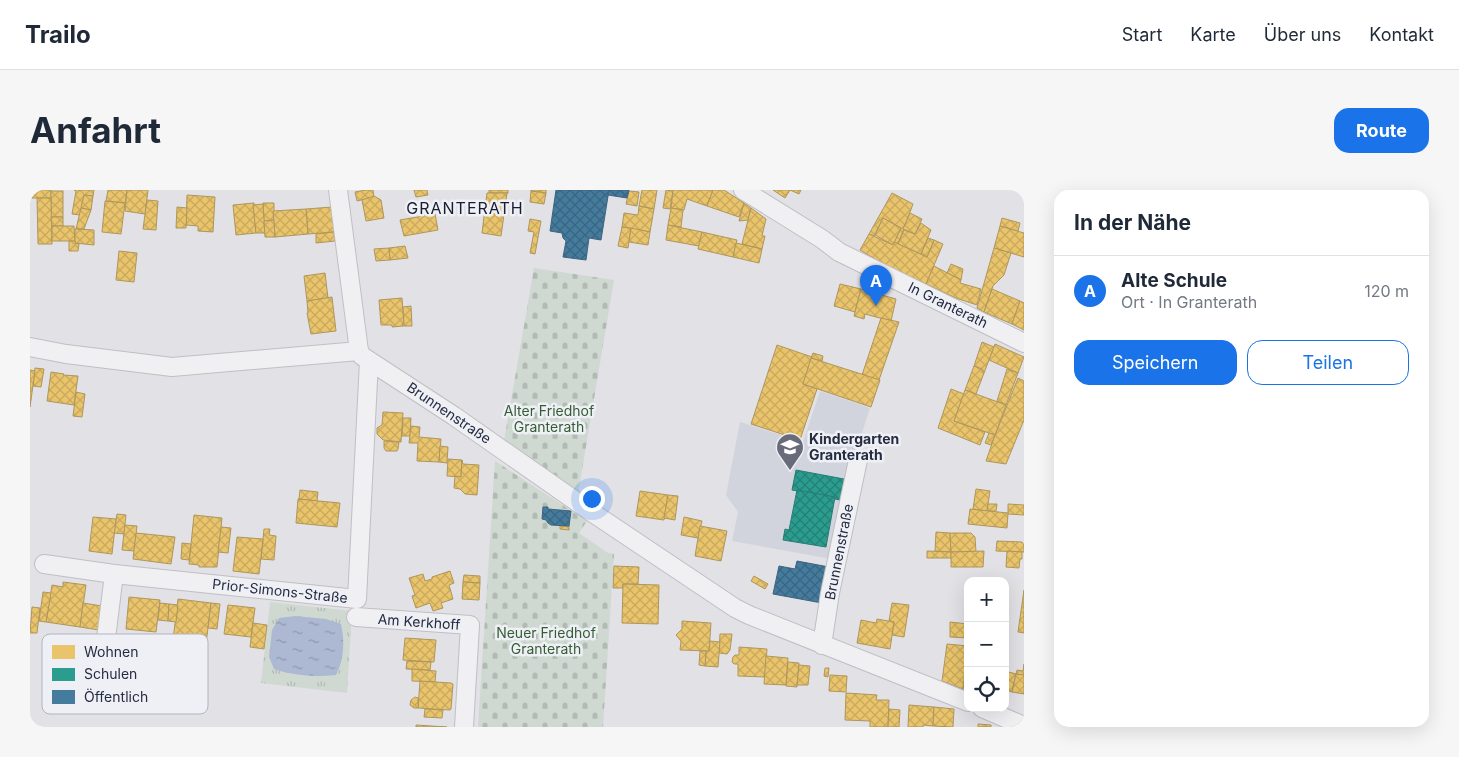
<!DOCTYPE html>
<html lang="de">
<meta charset="utf-8">
<style>
:root{--surface:#fff;--page:#f6f6f7;--text:#1f2937;--muted:#747a83;--line:#e0e1e3;--accent:#1a73e8}
body{margin:0;font-family:Inter,sans-serif;background:var(--page);color:var(--text)}
.controls{position:absolute;right:15px;bottom:15px;display:grid;overflow:hidden;border-radius:10px;box-shadow:0 5px 20px #0002}
.controls button{width:45px;height:45px;display:grid;place-items:center;padding:0;border:0;border-bottom:1px solid var(--line);background:var(--surface);color:var(--text);font:25px sans-serif}
.you{position:absolute;left:561px;top:308px;width:18px;height:18px;margin:-12px;border:4px solid #fff;border-radius:50%;background:#1a73e8;box-shadow:0 0 0 8px #1a73e833}
.badge{display:grid;place-items:center;width:32px;height:32px;border-radius:50%;background:var(--accent);color:#fff;font-size:16px;font-weight:700}
.pin{position:absolute;translate:-50% -41px;filter:drop-shadow(0 1px 2px #0008)}
.pin::after{content:'';position:absolute;top:26px;width:18px;height:15px;background:inherit;clip-path:polygon(0 0,100% 0,50% 100%)}
.list{margin:0;padding:0;list-style:none}
h2{display:flex;justify-content:space-between;align-items:center;height:65px;margin:0;padding:0 20px;font-size:21px}
h2 small{font-size:16px;font-weight:400;color:var(--muted)}
.list li{display:grid;grid-template-columns:32px 1fr auto;gap:15px;align-items:center;box-sizing:border-box;height:70px;padding:0 20px;border-top:1px solid var(--line)}
.list b{display:block;font-size:19px;white-space:nowrap}
.list p{margin:0;font-size:16px;white-space:nowrap;color:var(--muted)}
.list em{font-size:16px;font-style:normal;color:var(--muted)}
.actions{display:flex;gap:10px;padding:15px 20px}
.actions a{flex:1;padding:11px 0;border:1px solid var(--accent);border-radius:15px;text-align:center;font-size:18px;color:var(--accent)}
.actions .main{background:var(--accent);color:#fff}
.icon{flex:none;width:28px;height:28px;fill:none;stroke:currentColor;stroke-width:2;stroke-linecap:round;stroke-linejoin:round}
.map{position:relative;flex:none;width:994px;height:537px;overflow:hidden;border-radius:15px}
header{display:flex;align-items:center;gap:30px;box-sizing:border-box;height:70px;padding:0 25px;background:var(--surface);border-bottom:1px solid var(--line)}
header strong{font-size:24px}
nav{display:flex;gap:28px;margin-inline-start:auto;font-size:18px}
.intro{display:flex;align-items:center;justify-content:space-between;box-sizing:border-box;height:120px;padding:0 30px}
h1{margin:0;font-size:35px}
.button{padding:12px 22px;border-radius:15px;background:var(--accent);color:#fff;font-size:18px;font-weight:700}
main{display:flex;gap:30px;padding:0 30px}
aside{flex:1;background:var(--surface);border-radius:15px;box-shadow:0 5px 20px #0002}
.map>svg:first-child{display:block}
</style>
<header>
<strong>Trailo</strong>
<nav><a>Start</a><a>Karte</a><a>Über uns</a><a>Kontakt</a></nav>
</header>
<div class="intro"><h1>Anfahrt</h1><a class="button">Route</a></div>
<main>
<div class="map">
<svg width="994" height="537" viewBox="0 0 994 537">
<defs>
<pattern id="grass-tufts" width="24" height="20" patternUnits="userSpaceOnUse" patternTransform="scale(1.25)"><rect width="24" height="20" fill="#cfd9d1"/><path d="M3 7l-1-3M5 7V3M7 7l1-3M15 17l-1-3M17 17v-4M19 17l1-3" fill="none" stroke="#b2bab4"/></pattern>
<pattern id="cemetery-stones" width="16" height="16" patternUnits="userSpaceOnUse" patternTransform="scale(1.25)"><rect width="16" height="16" fill="#cfd9d1"/><path d="M2 7V4a2 2 0 0 1 4 0v3zM10 15v-3a2 2 0 0 1 4 0v3z" fill="#b2bab4"/></pattern>
<pattern id="water-ripples" width="26" height="14" patternUnits="userSpaceOnUse" patternTransform="scale(1.25)"><rect width="26" height="14" fill="#adb9d3"/><path d="M2 4q2-2 4 0t4 0M15 11q2-2 4 0t4 0" fill="none" stroke="#8d97ad"/></pattern>
<pattern id="homes-cross-hatch" width="8" height="8" patternUnits="userSpaceOnUse" patternTransform="scale(1.25)"><rect width="8" height="8" fill="#e9c46a"/><path d="M0 0l8 8M0 8l8-8" fill="none" stroke="#c8a95d"/></pattern>
<pattern id="schools-cross-hatch" width="8" height="8" patternUnits="userSpaceOnUse" patternTransform="scale(1.25)"><rect width="8" height="8" fill="#2a9d8f"/><path d="M0 0l8 8M0 8l8-8" fill="none" stroke="#248076"/></pattern>
<pattern id="public-cross-hatch" width="8" height="8" patternUnits="userSpaceOnUse" patternTransform="scale(1.25)"><rect width="8" height="8" fill="#457b9d"/><path d="M0 0l8 8M0 8l8-8" fill="none" stroke="#396581"/></pattern>
</defs>
<rect width="100%" height="100%" fill="#e1e1e6"/>
<polygon fill="#d2d4dd" points="790,201 840,218 822,274 801,369 702,351 708,322 696,305 710,232 773,252"/>
<polygon fill="url(#grass-tufts)" points="240,412 322,421 317,503 231,493"/>
<g fill="url(#cemetery-stones)">
<polygon points="504,78 584,90 548,304 474,251"/>
<polygon points="465,271 557,331 549,343 578,363 584,364 573,537 448,537"/>
</g>
<path fill="url(#water-ripples)" d="M265,426L296,429L311,434C315,451 314,470 306,485C285,487 264,486 244,479L239,467L242,440L249,428Z"/>
<g fill="url(#homes-cross-hatch)" stroke="#ae965d">
<rect x="0" y="0" width="21" height="8"/>
<polygon points="44,0 64,0 63,6 54,5 50,25 42,24 46,1"/>
<polygon points="78,0 97,0 95,13 76,11"/>
<polygon points="97,0 118,0 115,24 95,21"/>
<polygon points="336,0 343,0 344,7 327,11 325,2"/>
<polygon points="384,0 397,0 398,5 386,7"/>
<rect x="459" y="0" width="19" height="3"/>
<polygon points="501,0 516,0 516,3 501,1"/>
<polygon points="612,0 627,0 624,19 609,16"/>
<polygon points="636,0 643,1 640,19 633,18"/>
<polygon points="643,0 683,0 677,16 657,9 654,20 641,18"/>
<polygon points="683,0 694,0 714,13 709,27 677,16"/>
<polygon points="743,0 760,0 755,8"/>
<polygon points="760,0 771,0 769,4"/>
<rect x="21" y="1" width="12" height="26"/>
<polygon points="501,1 516,3 514,14 500,12"/>
<polygon points="599,1 609,2 607,16 596,14"/>
<polygon points="457,3 477,3 471,46 452,43"/>
<polygon points="862,3 883,14 868,54 864,52 871,38 853,28 844,46 839,44"/>
<polygon points="54,5 63,6 61,20 51,18"/>
<polygon points="157,5 185,7 183,42 168,41 168,36 156,35"/>
<polygon points="344,6 351,10 354,28 336,31 332,10"/>
<polygon points="7,8 21,8 22,54 8,54"/>
<polygon points="117,10 128,11 126,40 113,39"/>
<polygon points="75,11 95,13 91,44 72,42"/>
<polygon points="224,13 226,43 206,45 203,15"/>
<polygon points="233,13 244,13 244,30 234,31"/>
<polygon points="714,13 721,18 718,30 709,31"/>
<polygon points="233,14 235,43 226,43 223,15"/>
<polygon points="609,16 624,19 620,42 592,37 594,23 608,25"/>
<polygon points="147,17 157,18 156,38 146,38"/>
<polygon points="302,17 304,42 278,44 276,19"/>
<polygon points="51,18 61,20 54,39 46,39"/>
<polygon points="641,18 653,20 651,37 638,35"/>
<polygon points="721,18 736,29 732,46 735,46 732,59 712,54"/>
<polygon points="276,19 278,44 245,47 243,21"/>
<polygon points="880,23 892,29 885,44 873,39"/>
<polygon points="405,24 408,40 374,46 370,30"/>
<polygon points="21,27 33,27 33,36 22,36"/>
<polygon points="853,28 871,38 863,55 845,45"/>
<polygon points="972,28 990,33 988,41 970,36"/>
<polygon points="500,29 511,31 505,64 500,63 504,42 498,41"/>
<polygon points="244,30 245,47 235,47 234,31"/>
<polygon points="891,33 901,40 891,64 868,54 874,40 885,44"/>
<polygon points="638,35 672,42 669,56 636,50"/>
<polygon points="22,36 44,36 45,51 22,51"/>
<polygon points="970,36 994,43 994,67 964,58"/>
<polygon points="592,37 601,38 598,58 588,56"/>
<polygon points="601,38 620,42 618,55 599,52"/>
<polygon points="45,39 64,40 64,55 45,53"/>
<polygon points="304,42 305,51 286,53 286,44"/>
<polygon points="672,42 707,50 703,67 668,59"/>
<polygon points="839,44 863,55 864,52 897,67 904,50 913,54 896,94 855,75 830,60"/>
<polygon points="898,48 904,50 897,67 891,64"/>
<polygon points="39,51 45,51 45,53 49,54 48,61 39,61"/>
<polygon points="706,53 732,59 729,73 703,67"/>
<polygon points="375,56 378,68 360,70 359,58"/>
<polygon points="359,58 360,70 346,71 344,59"/>
<polygon points="964,58 981,63 974,85 963,96 954,122 947,118"/>
<polygon points="89,61 107,63 104,92 86,90"/>
<polygon points="921,74 933,79 931,90 917,83"/>
<polygon points="904,76 931,90 930,93 951,99 947,115 926,108 896,94"/>
<polygon points="295,83 298,108 277,111 274,86"/>
<polygon points="810,94 831,99 825,122 804,116"/>
<polygon points="831,99 866,109 861,131 835,124 834,129 824,126"/>
<polygon points="962,99 990,111 982,134 954,122"/>
<polygon points="302,107 306,141 281,144 277,123 278,123 277,111"/>
<polygon points="372,108 374,134 372,134 373,136 362,137 362,135 351,135 349,110"/>
<polygon points="990,111 994,113 994,140 982,134"/>
<polygon points="381,116 382,136 373,136 372,134 374,134 373,117"/>
<polygon points="851,128 869,132 849,190 832,185"/>
<polygon points="952,152 964,157 954,183 952,179 944,176"/>
<polygon points="965,154 994,167 988,183 959,170"/>
<polygon points="747,155 782,167 773,194 787,199 770,250 721,234"/>
<polygon points="783,163 793,166 792,171 781,168"/>
<polygon points="781,168 850,190 841,217 773,194"/>
<polygon points="944,176 952,179 954,183 946,204 935,200"/>
<polygon points="5,178 14,179 11,197 3,196"/>
<polygon points="977,179 988,183 976,215 967,211"/>
<polygon points="0,180 5,181 0,217"/>
<polygon points="21,182 34,184 33,185 48,186 44,215 17,211"/>
<polygon points="988,188 994,191 994,230 976,274 956,271 965,245"/>
<polygon points="921,199 934,204 924,231 955,242 950,255 908,238"/>
<polygon points="935,200 976,215 965,245 924,231"/>
<polygon points="46,202 55,204 52,227 43,226"/>
<polygon points="353,222 373,223 371,252 353,250 347,244 347,238 352,235"/>
<polygon points="373,228 381,228 380,246 372,246"/>
<polygon points="381,236 390,237 389,247 411,249 409,272 387,271 388,253 379,253"/>
<polygon points="959,243 965,245 961,255 955,253"/>
<polygon points="354,251 369,252 368,259 367,261 356,261 354,258"/>
<polygon points="410,256 418,257 417,273 409,272"/>
<polygon points="418,269 432,270 431,287 417,286"/>
<polygon points="432,270 433,274 449,275 447,305 435,304 430,299 424,298 425,286 431,287"/>
<polygon points="946,299 960,301 957,321 943,319"/>
<polygon points="270,300 288,302 287,311 269,309"/>
<polygon points="610,301 638,305 634,330 606,326"/>
<polygon points="638,305 648,306 645,330 634,328"/>
<polygon points="268,309 310,313 307,337 266,333"/>
<polygon points="958,314 967,314 966,321 957,321"/>
<polygon points="978,314 994,315 994,325 978,324"/>
<polygon points="940,319 978,323 977,338 938,334"/>
<polygon points="87,324 96,325 94,344 84,343"/>
<polygon points="164,325 192,328 187,377 169,377 169,375 159,374"/>
<polygon points="63,327 86,329 82,364 59,361"/>
<polygon points="654,327 672,331 668,348 651,345"/>
<polygon points="95,335 107,336 104,361 92,360"/>
<polygon points="530,336 539,336 539,340 530,339"/>
<polygon points="670,336 697,341 691,371 665,366"/>
<polygon points="191,337 201,338 198,363 188,362"/>
<polygon points="234,339 240,339 239,345 246,346 244,370 231,369"/>
<polygon points="906,342 920,343 921,362 905,361"/>
<polygon points="106,343 145,347 141,374 103,369"/>
<polygon points="920,343 941,343 945,347 946,362 921,362"/>
<polygon points="207,347 233,349 229,384 203,381"/>
<polygon points="967,351 992,352 994,355 994,362 966,361"/>
<polygon points="152,353 161,354 159,370 151,369"/>
<polygon points="897,361 921,362 921,368 897,368"/>
<polygon points="954,361 953,377 921,377 921,362"/>
<polygon points="977,361 992,362 992,369 990,369 989,378 976,377"/>
<polygon points="584,376 609,377 608,394 593,394 593,398 583,398"/>
<polygon points="420,381 424,393 419,395 423,409 411,413 413,418 403,421 400,413 386,418 382,406 385,405 379,388 393,384 395,391 402,389 402,387"/>
<polygon points="434,385 450,386 450,393 433,392"/>
<polygon points="724,386 738,394 735,399 721,391"/>
<polygon points="33,392 56,395 50,437 16,432 22,395 33,397"/>
<polygon points="433,392 450,393 449,410 432,409"/>
<polygon points="593,394 629,395 628,434 592,433"/>
<polygon points="994,400 994,443 988,442"/>
<polygon points="13,402 21,403 16,432 9,431"/>
<polygon points="99,407 130,410 126,442 96,439"/>
<polygon points="148,409 181,413 176,454 143,450"/>
<polygon points="53,413 72,416 69,440 50,437"/>
<polygon points="130,413 139,414 138,431 128,430"/>
<polygon points="181,413 190,414 187,439 178,438"/>
<polygon points="862,413 879,415 874,447 862,445 864,432 859,431"/>
<polygon points="139,414 148,415 146,432 138,431"/>
<polygon points="198,415 225,418 221,447 194,444"/>
<polygon points="2,417 10,418 7,443 0,443"/>
<polygon points="847,429 864,432 860,459 827,453 831,430 846,433"/>
<polygon points="652,431 681,433 679,461 650,460 651,451 646,445 652,439"/>
<polygon points="920,432 938,434 938,448 920,447"/>
<polygon points="223,433 237,435 234,459 220,457"/>
<polygon points="690,444 702,444 700,460 697,464 689,463"/>
<polygon points="375,448 406,450 404,472 373,470"/>
<polygon points="680,451 690,452 688,477 675,476 676,461 679,461"/>
<polygon points="917,454 938,456 938,470 936,470 933,499 912,491"/>
<polygon points="709,457 737,459 735,487 708,486 708,474 704,474 702,472 703,467 705,465 709,465"/>
<polygon points="670,461 676,461 675,476 669,475"/>
<polygon points="736,466 758,468 756,495 734,494"/>
<polygon points="377,471 401,472 400,480 376,479"/>
<polygon points="758,472 769,473 767,497 756,496"/>
<polygon points="994,474 994,485 986,484 987,480 993,481"/>
<polygon points="769,475 780,476 778,495 767,495"/>
<polygon points="795,478 799,478 798,487 794,486"/>
<polygon points="382,479 406,481 405,492 382,491"/>
<polygon points="975,481 986,484 982,502 975,500"/>
<polygon points="986,484 994,485 994,504 982,502"/>
<polygon points="800,485 817,486 816,502 799,501"/>
<polygon points="390,491 421,493 423,494 421,519 420,520 388,518"/>
<polygon points="934,492 938,493 938,502 933,499"/>
<polygon points="816,503 847,505 846,510 859,510 858,537 840,537 840,531 815,530"/>
<polygon points="385,507 388,508 388,518 384,518 380,515 381,510"/>
<polygon points="879,515 904,517 903,536 893,535 893,537 878,537"/>
<polygon points="904,517 924,519 923,537 903,536"/>
<polygon points="395,519 413,520 412,528 394,527"/>
<polygon points="859,519 870,520 869,537 858,537"/>
<polygon points="948,534 961,535 961,537 948,537"/>
<polygon points="386,535 417,537 386,537"/>
</g>
<g fill="url(#schools-cross-hatch)" stroke="#297b77">
<polygon points="766,280 814,289 810,310 805,309 805,307 762,300"/>
<polygon points="767,300 805,307 796,357 753,350 755,339 759,340"/>
</g>
<g fill="url(#public-cross-hatch)" stroke="#3c6381">
<polygon points="526,0 579,0 571,50 559,48 556,70 533,67 536,51 533,48 532,43 520,41"/>
<polygon points="579,0 599,0 597,8 578,5"/>
<polygon points="513,317 518,317 518,319 541,321 539,336 521,335 518,333 516,330 512,329"/>
<polygon points="767,371 799,377 792,413 743,404 749,376 765,379"/>
</g>
<g fill="none" stroke-linecap="round" stroke-linejoin="round">
<g stroke="#bfbfc4" stroke-width="20">
<g id="minor">
<polyline points="308,0 329,161"/>
<polyline points="713,0 792,49 809,62 994,153"/>
<polyline points="0,157 36,164 142,177 329,161 332,166 424,226 557,319 705,418 719,425 938,512"/>
<polyline points="14,374 84,384 327,409 339,171"/>
<polyline points="326,427 440,435 434,537"/>
<polyline points="792,455 800,403 828,270"/>
<polyline points="73,473 84,384"/>
<polyline points="952,518 994,536"/>
</g>
</g>
<use href="#minor" stroke="#f0f0f3" stroke-width="18"/>
</g>
<defs>
<g id="school-pin" transform="scale(1.4375)"><path d="M0 17L-7.5 6A9.5 9.5 0 1 1 7.5 6Z" fill="#676b7a" stroke="#eef0f6"/><path d="M0-5L7-2L0 1L-7-2ZM-4 1L0 2.5L4 1V4Q0 6-4 4Z" fill="#fff"/></g>
</defs>
<g fill-rule="evenodd">
<use href="#school-pin" x="760" y="257"/>
</g>
<g text-anchor="middle" stroke-width="5" stroke-linejoin="round" paint-order="stroke">
<g font-size="14" fill="#262c40" stroke="#eef0f6">
<text transform="translate(918 115) rotate(26)" y="5">In Granterath</text>
<text transform="translate(419 223) rotate(34)" y="5">Brunnenstraße</text>
<text transform="translate(809 362) rotate(-79)" y="5">Brunnenstraße</text>
<text transform="translate(250 401) rotate(6)" y="5">Prior-Simons-Straße</text>
<text transform="translate(389 432) rotate(4)" y="5">Am Kerkhoff</text>
</g>
<g font-size="14" fill="#345d33" stroke="#eef0f6">
<text x="519" y="226">Alter Friedhof<tspan x="519" dy="16">Granterath</tspan></text>
<text x="516" y="448">Neuer Friedhof<tspan x="516" dy="16">Granterath</tspan></text>
</g>
<g font-size="14" font-weight="bold" fill="#262c40" stroke="#eef0f6" text-anchor="start">
<text x="779" y="254">Kindergarten<tspan x="779" dy="16">Granterath</tspan></text>
</g>
<g font-size="16" letter-spacing="1" fill="#191d31" stroke="#eef0f6">
<text x="435" y="24">GRANTERATH</text>
</g>
</g>
<rect x="12" y="444" width="166" height="80" rx="8" fill="#eef0f6" stroke="#b2b5bf" stroke-width="1"/>
<rect x="22" y="455" width="23" height="14" fill="#e9c46a"/>
<rect x="22" y="478" width="23" height="13" fill="#2a9d8f"/>
<rect x="22" y="500" width="23" height="14" fill="#457b9d"/>
<g font-size="14" fill="#262c40">
<text x="54" y="467">Wohnen</text>
<text x="54" y="489">Schulen</text>
<text x="54" y="512">Öffentlich</text>
</g>
</svg>
<div class="controls">
<button>+</button>
<button>−</button>
<button><svg class="icon" aria-label="locate" viewBox="0 0 24 24"><circle cx="12" cy="12" r="6"/><path d="M12 2v4M12 18v4M2 12h4M18 12h4"/></svg></button>
</div>
<div class="you"></div>
<div class="pin badge" style="left:846px;top:116px">A</div>
</div>
<aside>
<h2>In der Nähe<small></small></h2>
<ul class="list">
<li><span class="badge">A</span><div><b>Alte Schule</b><p>Ort · In Granterath</p></div><em>120 m</em></li>
</ul>
<div class="actions"><a class="main">Speichern</a><a>Teilen</a></div>
</aside>
</main>
